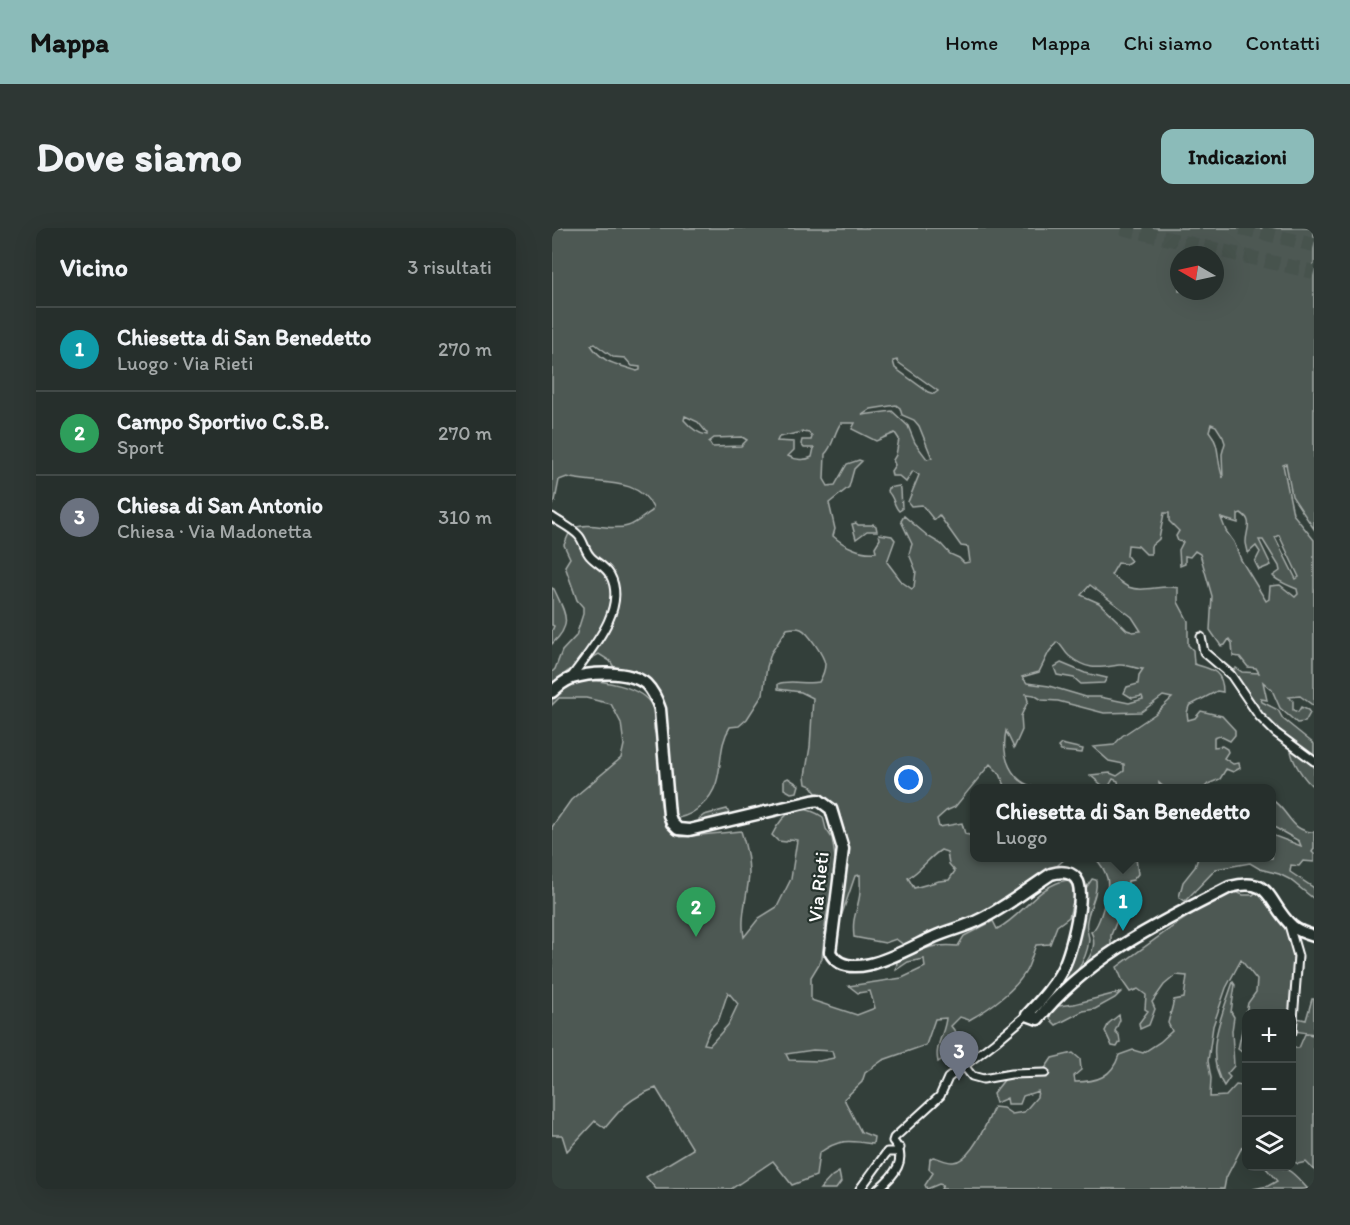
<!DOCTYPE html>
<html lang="it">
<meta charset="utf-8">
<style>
:root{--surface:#262f2c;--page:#2e3734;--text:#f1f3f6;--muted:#a4a9a9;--line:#424a48;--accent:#8bbbb9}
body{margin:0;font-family:Itim,sans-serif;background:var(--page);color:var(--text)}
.controls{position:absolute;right:18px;bottom:18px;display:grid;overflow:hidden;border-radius:12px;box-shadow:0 6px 24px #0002}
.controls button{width:54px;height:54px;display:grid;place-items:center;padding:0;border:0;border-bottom:2px solid var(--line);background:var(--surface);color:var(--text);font:30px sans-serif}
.compass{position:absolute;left:618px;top:18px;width:54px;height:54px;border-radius:50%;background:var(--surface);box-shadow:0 6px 24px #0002;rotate:279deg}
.you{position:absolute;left:357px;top:552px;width:21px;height:21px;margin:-15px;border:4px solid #fff;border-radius:50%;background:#1a73e8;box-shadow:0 0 0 9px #1a73e833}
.badge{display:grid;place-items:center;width:39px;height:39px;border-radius:50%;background:var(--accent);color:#fff;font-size:20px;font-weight:700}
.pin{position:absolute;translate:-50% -50px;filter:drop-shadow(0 2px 3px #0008)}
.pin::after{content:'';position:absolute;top:32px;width:21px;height:18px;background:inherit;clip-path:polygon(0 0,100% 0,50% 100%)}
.popup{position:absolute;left:418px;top:556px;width:306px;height:78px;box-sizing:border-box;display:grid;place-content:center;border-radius:12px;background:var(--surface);filter:drop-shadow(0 2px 4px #0005);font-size:20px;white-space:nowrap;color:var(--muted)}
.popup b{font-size:22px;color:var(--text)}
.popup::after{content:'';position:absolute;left:50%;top:100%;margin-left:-12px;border:12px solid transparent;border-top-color:var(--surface)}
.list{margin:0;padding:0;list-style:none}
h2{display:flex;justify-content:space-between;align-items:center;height:78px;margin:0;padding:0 24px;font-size:26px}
h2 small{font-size:20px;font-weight:400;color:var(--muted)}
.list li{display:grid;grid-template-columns:39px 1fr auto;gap:18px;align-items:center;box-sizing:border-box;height:84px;padding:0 24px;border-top:2px solid var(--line)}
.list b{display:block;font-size:22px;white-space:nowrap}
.list p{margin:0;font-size:20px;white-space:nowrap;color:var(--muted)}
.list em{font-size:20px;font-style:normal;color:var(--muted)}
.icon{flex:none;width:33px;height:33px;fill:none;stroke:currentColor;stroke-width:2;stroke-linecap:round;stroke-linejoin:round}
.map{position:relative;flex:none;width:762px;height:961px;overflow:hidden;border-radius:12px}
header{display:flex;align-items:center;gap:36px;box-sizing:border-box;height:84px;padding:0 30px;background:var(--accent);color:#111}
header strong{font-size:28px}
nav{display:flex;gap:33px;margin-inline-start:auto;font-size:21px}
.intro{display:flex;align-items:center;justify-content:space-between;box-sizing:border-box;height:144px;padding:0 36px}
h1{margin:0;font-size:42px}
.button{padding:15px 27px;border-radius:12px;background:var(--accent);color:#111;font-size:21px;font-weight:700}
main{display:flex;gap:36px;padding:0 36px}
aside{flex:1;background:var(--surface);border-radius:12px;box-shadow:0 6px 24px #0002}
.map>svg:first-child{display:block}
</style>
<header>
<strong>Mappa</strong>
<nav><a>Home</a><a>Mappa</a><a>Chi siamo</a><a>Contatti</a></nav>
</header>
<div class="intro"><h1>Dove siamo</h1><a class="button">Indicazioni</a></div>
<main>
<aside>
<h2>Vicino<small>3 risultati</small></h2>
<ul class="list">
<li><span class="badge" style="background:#0f9aa8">1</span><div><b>Chiesetta di San Benedetto</b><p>Luogo · Via Rieti</p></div><em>270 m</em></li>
<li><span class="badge" style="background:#2e9e5b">2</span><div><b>Campo Sportivo C.S.B.</b><p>Sport</p></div><em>270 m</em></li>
<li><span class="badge" style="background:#6b7280">3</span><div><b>Chiesa di San Antonio</b><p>Chiesa · Via Madonetta</p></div><em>310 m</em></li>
</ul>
</aside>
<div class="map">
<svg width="762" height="961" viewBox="0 0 762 961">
<rect width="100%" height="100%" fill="#333f3a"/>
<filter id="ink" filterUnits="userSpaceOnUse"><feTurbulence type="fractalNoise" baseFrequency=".0167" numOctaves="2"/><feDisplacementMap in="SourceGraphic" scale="12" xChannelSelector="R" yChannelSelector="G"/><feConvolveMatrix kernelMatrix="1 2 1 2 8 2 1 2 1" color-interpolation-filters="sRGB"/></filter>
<g filter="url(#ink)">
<g fill="#4d5853" stroke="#a6aca9" stroke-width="1.5" fill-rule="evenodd">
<path d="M0,0H762V301L740,268L734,236L731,237L741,286L762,312V478L748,468L737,469L741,473V482L746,484L749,479L756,482L758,485L753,494L745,495L728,480L720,462L711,454L715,472L709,471L710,474L726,482L731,491L762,516V559C753,553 738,531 739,520L730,509L699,484L686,457L681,452L680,443L684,440L690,444L707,445L704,440L696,439L688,429L681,428L680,415L677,411L673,417L669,418L658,402L660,368L648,326L643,323L638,329L633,328V336L628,338L627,322L631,314L626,313L624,308L627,303L617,293V285H612L607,311L599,318V326H594L586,318L576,317L575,328L579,333L574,336L566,335L559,347C565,351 570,356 576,359C592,365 610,356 626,360V374L636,393V417L641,422L642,436C660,441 671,443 671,464L665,463L637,478L635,485L636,492L643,490L649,483L670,488L683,502V507L678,513L668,508L662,510V519L670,518L675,521L676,524L672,530L681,536L687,535L688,540L681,544L674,541L668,551L656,556L652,560H613L607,555L608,560H567L566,553L561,551L557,558H551L538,547L558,545L565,548L572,543V536L557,533L541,519L562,517L570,508L603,486L620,470L611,468L589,484L552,485L506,473L490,472L482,467L474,466L476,473L469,488L470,502L462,520L454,503C449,528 458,554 485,560H454L448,546L438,536L403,579L394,583L385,591L387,599L410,595L413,606L422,608V630H514L499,643L453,673L361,718L352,717L344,711L333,715L302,709C300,690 304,687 307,671C309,663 308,654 308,647L303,648L290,686L286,690L297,625L278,574L269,567L264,565L259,558L254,556L253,548L258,519L261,470L249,464L226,461V456C238,451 254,457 267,454C270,449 273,442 273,436C272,428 256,404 249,401C244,399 240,400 235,401L219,425L215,439L211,466L195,491L187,498L178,499C162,524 176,553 150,577C143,584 136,588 126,590L122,585L111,480L87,446L62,439L58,433L47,426L16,443L0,456V444L3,441L10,423L24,408L31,386V379L25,372L13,338L18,330L12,317L19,301C40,292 58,304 76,298C84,296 93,287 100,283L101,280C87,248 44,257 15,249L7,252L3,273L0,277ZM627,27H663V63H627ZM43,116L61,129L73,130L80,138L88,139V142L85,143C66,136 51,136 39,117ZM345,132L347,135L386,163L382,166L376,164L343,140L341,133ZM344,177L348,180L350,187L362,192L367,198L380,230L375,231L363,215L356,198L340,183L310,187L319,181ZM133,188L146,194L155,205V207C145,206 138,199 132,192ZM289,195H303L300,201L324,213L343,205L347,211L344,227L341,232L343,237L339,243L340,248H347L354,254L361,243L367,247L356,274L359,278L370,277L382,292L387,287L409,318L416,319L418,334L412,335L407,330L398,326L389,316L377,309L352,288L349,293L360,316L357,326L364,343L362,359L360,361L350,354L335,334L343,312L340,308L327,306L328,311L323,319L324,324C309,326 292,318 281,308L283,301L277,275L297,259L302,241L310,233L307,232L295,236L283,257L276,258L272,251L273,226C282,217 282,204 289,195ZM659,196L664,198L671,209L673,215L670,226L671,250C664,233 669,217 657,203ZM251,204L257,205L260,209L259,212H250L249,216L252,220H262L260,229C253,233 243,232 236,228L242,222V214L225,213L227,209ZM190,209L195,212L189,218L160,219L157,214L162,210ZM689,285C702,293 694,302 694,314C694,318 696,321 696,325L704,318L708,324L703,334L707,342L719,337L707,312H711L727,338L728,343L721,348C724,352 740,359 745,361L746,366L743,369L728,357L718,358L717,371L714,373L689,332L682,314L674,303L669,290L686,295V286ZM727,307L747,349L744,351L723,309ZM538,357L580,389L589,403L581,404L575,402L547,375L529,367ZM505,414C511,418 512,424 517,428C536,443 546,440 567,437C576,436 583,441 591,441L587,447L586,456L575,459L572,465L580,470L590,468L591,471L577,475L548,469H534L497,458L475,455L470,449L487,444L497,424ZM389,622L395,624L397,636L403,643L397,652L387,653L362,660L356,650C370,642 376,630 389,622Z"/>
<path d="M347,258L349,261L350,281L347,283C341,277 342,268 335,263L336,260Z"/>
<polygon points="304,295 306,297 320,297 321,296 324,298 325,303 315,303 304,311 300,296"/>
<path d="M0,360L2,361C13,385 22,396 0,416V403L2,398L0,397Z"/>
<polygon points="509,435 533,445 555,450 552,455 529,456 522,450 505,447 502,439"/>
<path d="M29,451C49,453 89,457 100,478C103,484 101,494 102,501C104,507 106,513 107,519C108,547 101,593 129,609L189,603C194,618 197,631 197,646C196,667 188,688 192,709L207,690L225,679L239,651L245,612L239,611L234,614L226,613L220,607C232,583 247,573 271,589L274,601L280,610L285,642L274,690L270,731L259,749V772L305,787L323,780L318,763L306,765L297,758L350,750L373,739L372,731L356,734L344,742L345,734C370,721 378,716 406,718L412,708L441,693L445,701C471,688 484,658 515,652L521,658L522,670L517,689L505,698L498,716L484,717C481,724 479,732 476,739C467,760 437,781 417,792L408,789L399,798L405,806L392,819L395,828L386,834C382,818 393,805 394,790L383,791L374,817L331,832L313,845L310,854L292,871L309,904L322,909L321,916C296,912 287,911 267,925L264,948L240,957L221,933L179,961H104L94,949L141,921L104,860C78,870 70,879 53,900L43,893L15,923L10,907H0V599L19,572L69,530L72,517L69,495L59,476L34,470H7L0,477V468L8,460ZM176,764L186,776L176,797L158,817L152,816L158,801L167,791ZM261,822L280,823L282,830L267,833L237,832L234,826Z"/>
<polygon points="509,516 531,521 530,525 509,523 506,519"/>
<polygon points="236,550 247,557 245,564 239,565 232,561 232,552"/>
<path d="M720,572C737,582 738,604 762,604V621L760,624L762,626V634L751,633L747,638L739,637L738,644L762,660V671L737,651L727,646L708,641L698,635L664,641L633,673L627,669L631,654L643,639L646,630H720V607L749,618L747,613L720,598Z"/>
<polygon points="175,581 177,586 175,590 148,594 147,591 152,587"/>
<path d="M543,630H584L586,646L581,652L576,653L573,673L559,707V715L557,722L532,742L530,740C538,730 546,716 539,704C548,699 558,660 555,650C553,643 548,635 543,630Z"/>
<path d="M540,651L544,652C546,667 537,679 535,693C533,700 537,706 537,712C534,738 517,754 500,771H496L533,672L534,660Z"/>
<path d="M706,662C715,673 728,684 733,696C746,724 741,756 739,785L694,786V827L686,821L696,775L704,764L705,752L689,732L674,760L661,798L656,833L659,850L658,869L674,868L684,857L692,858L694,854V929L690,919L674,950L672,961H389L391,957L387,956L375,961L373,957L381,945L377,941L378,931L381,929C387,930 394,934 400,934C418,936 436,893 442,879L451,880L460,886L472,884L485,869L486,863L471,868L468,876H456L455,870L444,875L441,866L453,851L492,842L500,830L521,825L528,831L529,842L522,848L523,854C545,854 560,849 567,827L581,822L591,825L608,814L620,803L616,795L622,772L632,770L635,748L624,747L612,757L600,774L603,781L597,797L588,801L587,795L596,783L593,781L594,767L586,761L578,764L571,754L565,739C603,712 639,682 682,663L691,667H701Z"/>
<path d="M681,754L683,757L679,784L682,789L680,803L682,838L675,846L678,849L672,858C651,826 670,787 681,754Z"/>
<polygon points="569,764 563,770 543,781 531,783 504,797 498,791 499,779 522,776"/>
<polygon points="760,771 762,771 762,806 742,803 745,790 754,792"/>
<polygon points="567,787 568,792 563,803 567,807 568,814 565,819 560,818 553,803 557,795"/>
<polygon points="753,806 762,807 762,942 754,934 746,936 740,932 740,820 747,820"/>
<path d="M713,939C738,938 740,944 756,961H701L716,958L725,953Z"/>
<polygon points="287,944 289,954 284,961 268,961 280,948"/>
</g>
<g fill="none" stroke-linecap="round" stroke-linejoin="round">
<g stroke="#47524e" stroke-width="14" stroke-dasharray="14 7" stroke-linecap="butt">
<polyline points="570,0 762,44"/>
<polyline points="689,0 762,17"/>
</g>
<g stroke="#fff" stroke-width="11">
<g id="street">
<path d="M0,289C8,295 20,300 27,308C32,314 33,323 38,328C44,335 53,338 58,347C77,381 36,425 18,451"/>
<polyline points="649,409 652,424 679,447 707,488 724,505 762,533"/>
<polyline points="737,697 746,728 740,804"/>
<polyline points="412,838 420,848 431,851 459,846 493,845"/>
<polyline points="308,961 335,924 343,924 348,920"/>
<path d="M326,961C342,948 357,931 341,913L342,910L388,868L396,850L443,814L475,787"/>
</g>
</g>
<g stroke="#fff" stroke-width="15">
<path id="secondary" d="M0,464C6,458 12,453 20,450C39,444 77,442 94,456C101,463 105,472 108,481L117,587L120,595L126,601L137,602L260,573L267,572L279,581L291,621L278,724C296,759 358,719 382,709C397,702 414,699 429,691C454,679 476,661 499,646C509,643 521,643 526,654C533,672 518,728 509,744C500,761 487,774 475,787L486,791C536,728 608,695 678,659C721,648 715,675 740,698C746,703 755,706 762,708"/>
</g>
<use href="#street" stroke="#26332d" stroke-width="7"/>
<use href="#secondary" stroke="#26332d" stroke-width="10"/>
</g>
</g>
<g text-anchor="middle" stroke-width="4.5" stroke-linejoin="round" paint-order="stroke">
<g font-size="20" fill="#fff" stroke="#26332d">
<text transform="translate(266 659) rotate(-84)" y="7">Via Rieti</text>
</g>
</g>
</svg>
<div class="controls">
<button>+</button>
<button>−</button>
<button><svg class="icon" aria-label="layers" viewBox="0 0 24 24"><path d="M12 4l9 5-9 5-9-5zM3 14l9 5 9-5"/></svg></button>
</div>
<svg class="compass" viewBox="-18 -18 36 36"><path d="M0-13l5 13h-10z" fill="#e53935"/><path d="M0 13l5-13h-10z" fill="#a4a9a9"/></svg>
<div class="you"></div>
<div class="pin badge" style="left:571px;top:703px;background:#0f9aa8">1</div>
<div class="popup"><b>Chiesetta di San Benedetto</b>Luogo</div>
<div class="pin badge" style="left:144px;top:709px;background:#2e9e5b">2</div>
<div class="pin badge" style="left:407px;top:853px;background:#6b7280">3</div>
</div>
</main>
